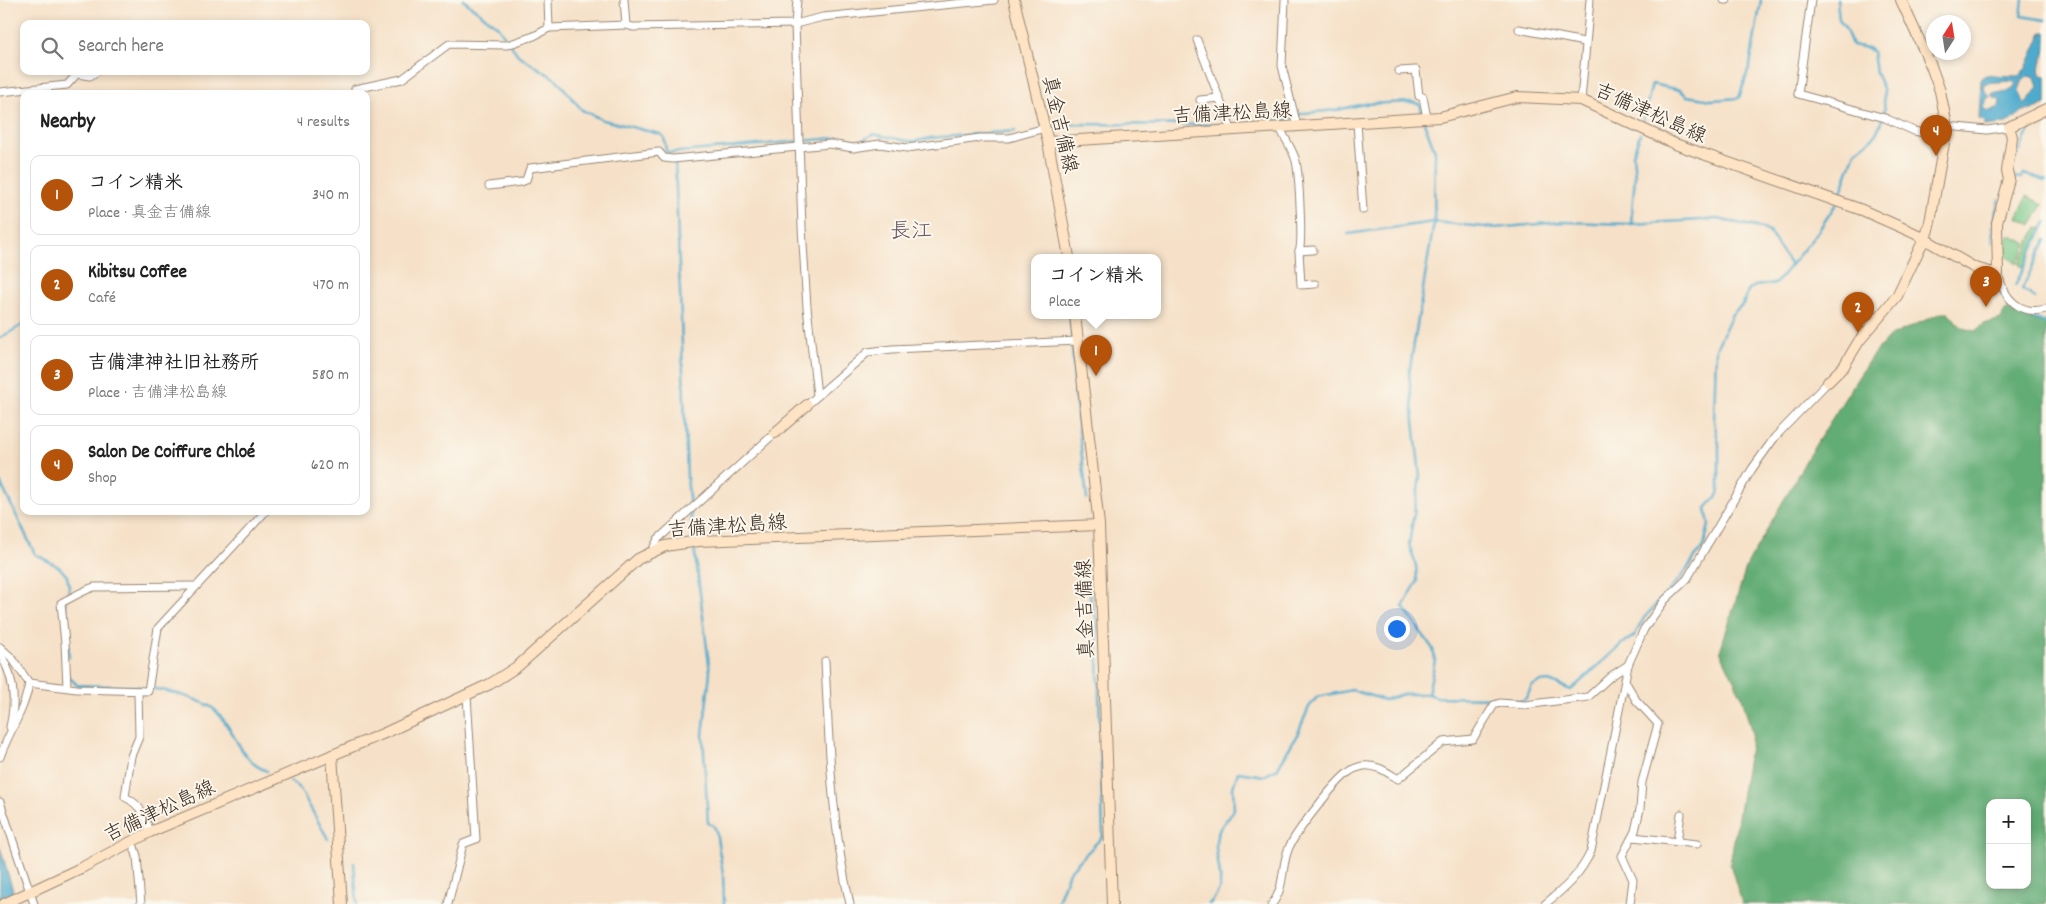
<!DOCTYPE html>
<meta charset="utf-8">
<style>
:root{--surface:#fff;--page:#f2f2f2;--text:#222;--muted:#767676;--line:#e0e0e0;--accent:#b45309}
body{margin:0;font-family:Dekko,"Klee One",sans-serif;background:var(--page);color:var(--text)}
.controls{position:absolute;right:15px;bottom:15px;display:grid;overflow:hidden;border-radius:10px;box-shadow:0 2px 8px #0003}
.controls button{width:45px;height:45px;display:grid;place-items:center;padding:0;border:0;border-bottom:1px solid var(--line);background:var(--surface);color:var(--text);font:25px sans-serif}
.compass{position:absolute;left:1926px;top:15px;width:45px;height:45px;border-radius:50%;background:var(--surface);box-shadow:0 2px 8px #0003;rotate:12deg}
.you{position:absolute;left:1396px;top:628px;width:18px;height:18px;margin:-12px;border:4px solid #fff;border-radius:50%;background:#1a73e8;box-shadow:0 0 0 8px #1a73e833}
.badge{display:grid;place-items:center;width:32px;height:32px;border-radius:50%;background:var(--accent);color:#fff;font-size:16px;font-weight:700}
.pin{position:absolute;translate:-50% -41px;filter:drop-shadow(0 1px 2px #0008)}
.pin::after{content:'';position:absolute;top:26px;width:18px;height:15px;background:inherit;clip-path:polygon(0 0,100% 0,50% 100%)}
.popup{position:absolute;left:1031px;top:254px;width:130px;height:65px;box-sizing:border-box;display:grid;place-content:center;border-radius:10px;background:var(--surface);filter:drop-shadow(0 1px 4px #0005);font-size:16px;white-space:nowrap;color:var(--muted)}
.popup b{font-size:19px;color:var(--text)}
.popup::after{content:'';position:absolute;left:50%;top:100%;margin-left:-10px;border:10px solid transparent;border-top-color:var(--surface)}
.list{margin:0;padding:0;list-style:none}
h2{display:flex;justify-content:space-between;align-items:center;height:65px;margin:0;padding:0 20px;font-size:21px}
h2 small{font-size:16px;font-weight:400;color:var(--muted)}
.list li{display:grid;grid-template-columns:32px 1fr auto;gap:15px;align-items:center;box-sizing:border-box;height:80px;margin:0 10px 10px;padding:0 10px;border:1px solid var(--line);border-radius:10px}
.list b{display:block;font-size:19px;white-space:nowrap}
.list p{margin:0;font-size:16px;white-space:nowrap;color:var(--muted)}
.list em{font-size:16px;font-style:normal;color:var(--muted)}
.icon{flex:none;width:28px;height:28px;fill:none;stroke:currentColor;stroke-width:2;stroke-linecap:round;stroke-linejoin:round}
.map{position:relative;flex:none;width:2046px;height:904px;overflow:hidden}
.search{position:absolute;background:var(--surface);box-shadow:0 2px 8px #0003;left:20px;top:20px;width:350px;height:55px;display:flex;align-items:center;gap:12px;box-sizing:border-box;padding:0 18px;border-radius:10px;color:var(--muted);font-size:19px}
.panel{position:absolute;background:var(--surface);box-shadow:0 2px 8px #0003;left:20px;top:90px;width:350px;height:425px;border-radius:10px}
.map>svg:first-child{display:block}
</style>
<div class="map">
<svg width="2046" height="904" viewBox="0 0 2046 904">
<rect width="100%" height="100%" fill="#fbf7ec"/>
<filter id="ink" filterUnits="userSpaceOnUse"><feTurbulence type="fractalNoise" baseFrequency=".02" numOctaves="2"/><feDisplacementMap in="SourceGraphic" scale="10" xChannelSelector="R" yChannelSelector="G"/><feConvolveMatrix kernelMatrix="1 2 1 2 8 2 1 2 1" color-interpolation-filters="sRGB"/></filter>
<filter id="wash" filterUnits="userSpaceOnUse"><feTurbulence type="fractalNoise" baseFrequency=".0096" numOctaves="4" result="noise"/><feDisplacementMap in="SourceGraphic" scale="20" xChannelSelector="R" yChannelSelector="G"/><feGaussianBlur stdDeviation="1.12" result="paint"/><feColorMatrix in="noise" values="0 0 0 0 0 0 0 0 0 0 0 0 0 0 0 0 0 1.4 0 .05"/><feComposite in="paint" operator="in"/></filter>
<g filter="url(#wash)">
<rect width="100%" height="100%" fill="#f6e1c8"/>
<g fill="#78c787" stroke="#5a7852">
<polygon points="2027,196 2043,204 2032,225 2017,218"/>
<polygon points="2037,227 2042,228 2023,267 2021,267 2019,264"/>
<polygon points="2008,235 2027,243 2017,264 2003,254"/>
</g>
<path fill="#62ac74" stroke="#4e6b49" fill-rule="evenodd" d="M2008,309L2022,317L2043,323L2046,320V904H1742L1730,864L1752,734L1742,697L1720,651L1747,565L1809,455L1871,357L1890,336L1941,313H1949L1962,328L1975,331L1984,324L2001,319L2005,310ZM1990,803H2027V885H1990Z"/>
<g fill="#4fabcd" stroke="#456a76" fill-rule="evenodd">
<path d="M2042,32H2046C2046,39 2046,48 2045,54C2042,62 2039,65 2041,74L2046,77V104L2032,110L2023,111L2011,121L2003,124L1985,126V121L1979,119L1981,78L1986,75L2020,76L2026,68ZM2029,76L2035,78L2038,87L2025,105L2019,90L2023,80ZM2011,81L2016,83L2012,90L1992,94V97L2000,100L1999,107L1990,111L1984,109L1987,98L1990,97L1984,89L1985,83Z"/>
<polygon points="0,847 17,904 0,904"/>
</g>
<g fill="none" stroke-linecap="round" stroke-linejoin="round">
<g stroke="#4fabcd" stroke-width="2.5">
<polyline points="463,0 497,26 518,55 557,80 582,110 603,120 660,134 664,137 666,151 669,153 835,138 860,141 874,134 912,142 930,138 1015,131"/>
<polyline points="1837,0 1839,19 1845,28 1852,45 1868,48 1873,52 1876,73 1883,88 1885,113 1875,136 1855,152 1839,198"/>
<polyline points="2023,0 2021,16 2046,20"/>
<polyline points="1642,124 1652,84 1680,90 1687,96 1712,100 1739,98 1750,65 1761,0"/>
<polyline points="1053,128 1074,124 1234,125 1284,120 1304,113 1337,110 1364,104 1412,102 1420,104 1422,114"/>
<polyline points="675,160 687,477 693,536"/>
<polyline points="2013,164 2033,122 2037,119"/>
<polyline points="2012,185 2016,177 2021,178 2024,174 2046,181"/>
<polyline points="1993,221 1999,199"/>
<polyline points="1631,224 1635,176 1633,154 1640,134"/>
<polyline points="1992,226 1993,243"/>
<polyline points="1348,234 1434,222 1494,228 1562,222 1631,224 1718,219 1761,228 1769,232 1790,264"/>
<polyline points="1989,275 2010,307 2020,314 2046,323"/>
<polyline points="2015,286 2046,222"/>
<polyline points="2035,298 2022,289 2046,240"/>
<polyline points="1070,315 1075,397 1087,499"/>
<polyline points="0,338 24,324"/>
<polyline points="0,482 35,554 59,567 67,576 69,586 68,597"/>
<polyline points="694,546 710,672 703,735 708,823 714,826 716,831 723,874 724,904"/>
<polyline points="65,615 66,603"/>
<polyline points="67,625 69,657"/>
<polyline points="69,677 77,685 140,687"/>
<path d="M150,688C166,690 205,700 216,711C236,731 240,762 267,771"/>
<polyline points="1428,694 1437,697 1498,698 1522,701 1526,698 1532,686 1539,682 1549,681 1571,690 1622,644 1634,636 1644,618 1682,576 1704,545 1709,525 1706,508 1717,496 1719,491 1719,444 1714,422 1716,349 1732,314 1743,304 1749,290 1755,286 1776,283 1817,233 1836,204"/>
<polyline points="290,781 300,789 328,839"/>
<polyline points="354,863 357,904"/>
<polyline points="1057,904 1069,872 1103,836 1097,621 1090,597 1094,573 1092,546"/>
<path d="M1209,904C1230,885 1215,866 1216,842C1217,827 1228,820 1234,809L1233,787L1238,772L1264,776L1277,769L1298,733L1309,707L1317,697L1352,690L1384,700L1403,694H1428L1435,660L1433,649L1403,607L1417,582L1416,566L1409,544L1420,477L1409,374L1434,222L1435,151L1424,122"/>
</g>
</g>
</g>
<g filter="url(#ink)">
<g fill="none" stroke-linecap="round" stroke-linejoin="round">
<g stroke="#988673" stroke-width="9">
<g id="minor">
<polyline points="624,0 626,25 633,27 795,24 823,17 994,0"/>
<polyline points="797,0 795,24 802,228 807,307 817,395"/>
<polyline points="1285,0 1282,66 1297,126"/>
<polyline points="1724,0 1727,0"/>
<polyline points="1811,0 1798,94 1885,118 1914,131 1944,137"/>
<polyline points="549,28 626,25"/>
<polyline points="1519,29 1584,42"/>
<polyline points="1197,40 1231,129"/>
<polyline points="1399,71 1416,70 1419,96 1423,97 1427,118"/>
<polyline points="355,89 402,79 449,44 507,45 534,36 549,28 548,0"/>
<polyline points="0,92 67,85 77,74 90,76 98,71"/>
<polyline points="1200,100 1219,98"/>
<polyline points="1581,100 1590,0"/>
<polyline points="1357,123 1363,210"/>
<path d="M1279,126C1284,137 1291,147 1295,158C1299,167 1303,244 1299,251L1301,285L1315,284"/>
<polyline points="1947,126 1987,130 2009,127"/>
<polyline points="489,186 521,182 526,180 530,168 659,152 664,158 673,159 830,144 853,148 880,144 907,148 980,138 1009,138 1045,128"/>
<polyline points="1299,251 1313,250"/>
<path d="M1998,274C2004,298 2019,316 2046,309"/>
<polyline points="807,405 868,352 892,349 1078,341"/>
<polyline points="652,551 658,539 775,433"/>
<path d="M0,647L12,658L29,683C25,710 9,731 0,757"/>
<path d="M0,654C15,677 16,701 10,727"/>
<path d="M825,661C829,742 831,824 850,904"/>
<polyline points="1625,681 1636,700 1658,724 1642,782 1640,809 1635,831 1622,856 1633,880 1630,904"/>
<polyline points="29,683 77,689 148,691 158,628 266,511"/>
<path d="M67,687L65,643L61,603C71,598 82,591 94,587L196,586"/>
<path d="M138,691L139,737L131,756L125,797C141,805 145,816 150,832"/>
<polyline points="0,802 34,904"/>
<polyline points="1633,837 1697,844"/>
<polyline points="132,841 137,856 141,904"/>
<polyline points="1677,842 1681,814"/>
<polyline points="448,904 463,844 476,839 467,696"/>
<path d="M1272,904C1285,888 1281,868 1288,850C1293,835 1335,782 1349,772C1353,769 1358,767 1363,766C1376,764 1387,772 1398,779L1443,742L1473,739L1494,705L1500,703L1525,705L1588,697L1611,676L1628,665"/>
<path d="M1545,904C1564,889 1581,874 1591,851L1628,665L1644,629L1665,600L1687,579L1752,469L1775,437L1828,382"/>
</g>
</g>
<g stroke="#988673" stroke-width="12">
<g id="secondary">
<polyline points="1014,0 1048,142 1069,257"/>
<polyline points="1048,142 1440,117 1517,97 1581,100 1675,144 1862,210 1914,233 1975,268 1998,274 1997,223 2009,179 2007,171 2012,137 2009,127 2046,109"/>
<polyline points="1075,315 1099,525 1112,904"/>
<polyline points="1828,382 1844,366 1859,341 1897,296 1927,233 1930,222 1947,126 1940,91 1931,66 1901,0"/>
<polyline points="775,433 807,405"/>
<polyline points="332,755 342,904"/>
<polyline points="4,904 83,867 150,832 387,732 490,684 518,666 638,559 665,546 699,541 1099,525"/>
</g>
</g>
<use href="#minor" stroke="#fff" stroke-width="7"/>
<use href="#secondary" stroke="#fee4c5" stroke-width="10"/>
</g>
</g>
<g text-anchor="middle" stroke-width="4" stroke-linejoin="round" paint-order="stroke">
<g font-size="20" fill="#3b2a1e" stroke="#fbf7ec">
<text transform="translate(1232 112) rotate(-3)" y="7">吉備津松島線</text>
<text transform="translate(1651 112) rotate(24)" y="7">吉備津松島線</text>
<text transform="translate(1061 124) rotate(77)" y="7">真金吉備線</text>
<text transform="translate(727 525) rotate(-4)" y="7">吉備津松島線</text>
<text transform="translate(1084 609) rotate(-92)" y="7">真金吉備線</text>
<text transform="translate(159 810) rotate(-25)" y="7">吉備津松島線</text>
</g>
<g font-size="21" fill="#655261" stroke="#fbf7ec">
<text x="911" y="237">長江</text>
</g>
</g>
</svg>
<div class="controls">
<button>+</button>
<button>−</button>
</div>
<svg class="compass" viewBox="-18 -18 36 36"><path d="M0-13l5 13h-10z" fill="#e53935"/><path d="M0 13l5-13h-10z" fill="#767676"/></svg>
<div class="you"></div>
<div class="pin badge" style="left:1096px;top:376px">1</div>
<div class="popup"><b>コイン精米</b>Place</div>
<div class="pin badge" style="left:1858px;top:333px">2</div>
<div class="pin badge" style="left:1986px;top:307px">3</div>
<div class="pin badge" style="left:1936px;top:156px">4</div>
<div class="search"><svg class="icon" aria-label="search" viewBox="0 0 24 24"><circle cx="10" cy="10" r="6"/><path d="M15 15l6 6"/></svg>Search here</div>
<section class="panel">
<h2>Nearby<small>4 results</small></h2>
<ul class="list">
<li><span class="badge">1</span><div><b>コイン精米</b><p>Place · 真金吉備線</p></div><em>340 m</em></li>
<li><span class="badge">2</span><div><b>Kibitsu Coffee</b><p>Café</p></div><em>470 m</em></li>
<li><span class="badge">3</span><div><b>吉備津神社旧社務所</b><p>Place · 吉備津松島線</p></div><em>580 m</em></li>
<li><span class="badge">4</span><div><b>Salon De Coiffure Chloé</b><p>Shop</p></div><em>620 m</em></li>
</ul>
</section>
</div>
